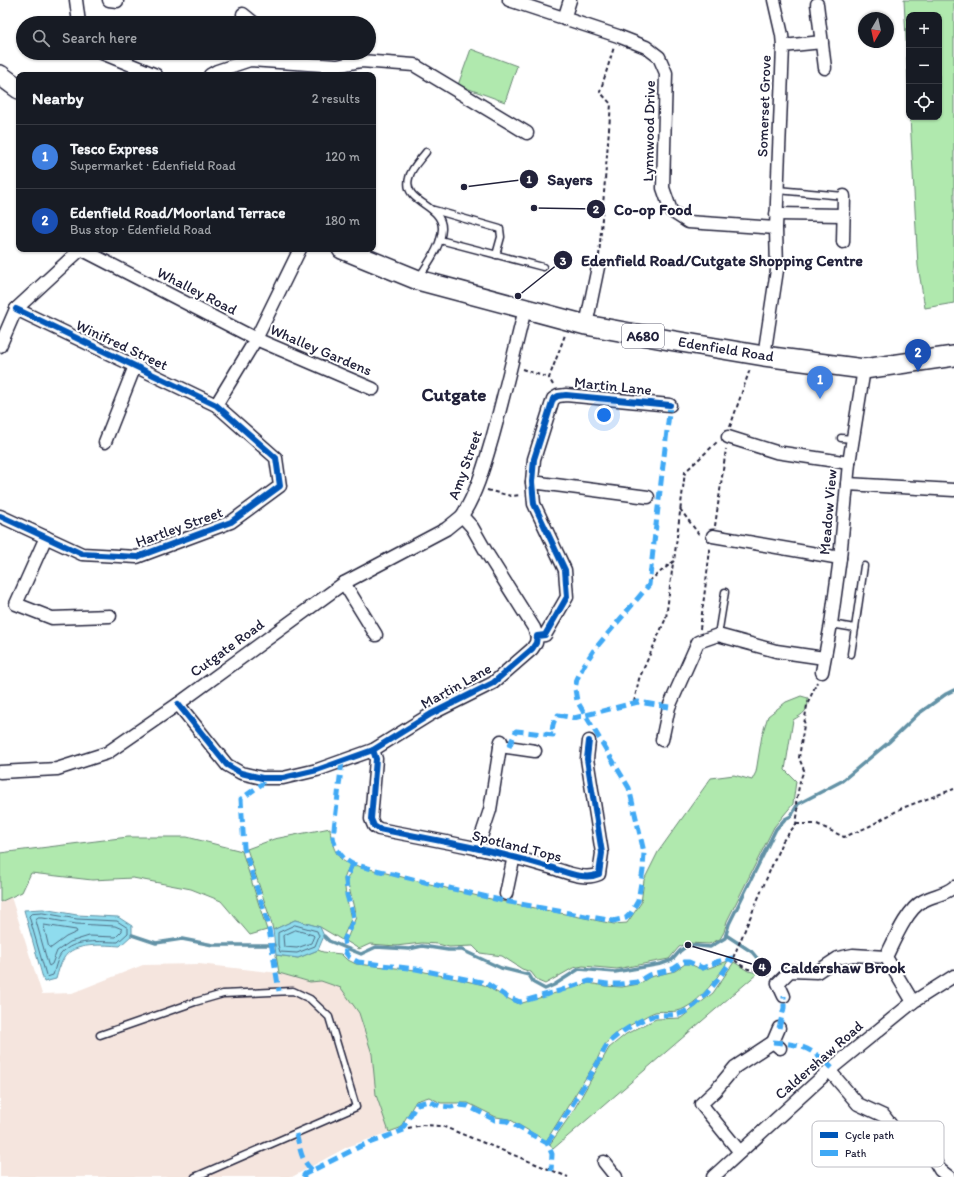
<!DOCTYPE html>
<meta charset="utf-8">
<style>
:root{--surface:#171b24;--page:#242831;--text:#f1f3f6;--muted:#9ea1a6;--line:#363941;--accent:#1a73e8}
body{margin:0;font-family:Itim,sans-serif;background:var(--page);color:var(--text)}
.controls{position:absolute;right:12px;top:12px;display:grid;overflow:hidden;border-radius:8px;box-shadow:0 1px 3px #0004}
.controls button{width:36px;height:36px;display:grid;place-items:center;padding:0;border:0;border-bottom:1px solid var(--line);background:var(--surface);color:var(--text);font:20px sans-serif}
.compass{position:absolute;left:858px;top:12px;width:36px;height:36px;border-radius:50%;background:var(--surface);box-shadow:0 1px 3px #0004;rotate:189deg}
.you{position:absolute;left:604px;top:415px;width:14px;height:14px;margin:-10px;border:3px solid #fff;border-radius:50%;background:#1a73e8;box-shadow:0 0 0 6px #1a73e833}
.badge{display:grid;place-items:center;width:26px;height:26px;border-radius:50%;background:var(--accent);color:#fff;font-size:13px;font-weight:700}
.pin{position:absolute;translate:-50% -33px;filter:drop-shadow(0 1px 2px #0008)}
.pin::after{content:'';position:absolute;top:21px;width:14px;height:12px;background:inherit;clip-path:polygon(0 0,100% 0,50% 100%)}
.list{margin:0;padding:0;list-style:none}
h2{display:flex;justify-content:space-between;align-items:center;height:52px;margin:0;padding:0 16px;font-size:17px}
h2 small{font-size:13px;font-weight:400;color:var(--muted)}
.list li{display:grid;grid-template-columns:26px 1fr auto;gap:12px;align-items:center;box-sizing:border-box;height:64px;padding:0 16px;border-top:1px solid var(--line)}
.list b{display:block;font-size:15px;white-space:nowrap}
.list p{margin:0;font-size:13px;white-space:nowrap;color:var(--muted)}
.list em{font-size:13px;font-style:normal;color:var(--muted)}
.icon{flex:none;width:22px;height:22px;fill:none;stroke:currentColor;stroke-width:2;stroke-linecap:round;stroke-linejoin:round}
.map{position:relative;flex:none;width:954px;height:1177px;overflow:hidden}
.search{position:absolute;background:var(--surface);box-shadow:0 1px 3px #0004;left:16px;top:16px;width:360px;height:44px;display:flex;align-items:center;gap:10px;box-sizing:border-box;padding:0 14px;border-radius:22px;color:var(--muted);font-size:15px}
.panel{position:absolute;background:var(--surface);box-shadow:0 1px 3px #0004;left:16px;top:72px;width:360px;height:180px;border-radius:8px}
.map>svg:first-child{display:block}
</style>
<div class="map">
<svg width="954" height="1177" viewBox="0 0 954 1177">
<rect width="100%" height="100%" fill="#fff"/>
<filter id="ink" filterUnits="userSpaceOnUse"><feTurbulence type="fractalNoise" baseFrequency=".025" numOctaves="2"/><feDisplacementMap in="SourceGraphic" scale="8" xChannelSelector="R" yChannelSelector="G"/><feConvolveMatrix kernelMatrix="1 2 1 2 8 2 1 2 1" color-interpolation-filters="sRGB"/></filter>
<g filter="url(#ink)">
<polygon fill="#f5e5de" points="11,897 42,994 72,993 143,965 199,964 279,973 310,982 321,981 342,988 359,1013 372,1054 376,1095 389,1132 347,1147 292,1177 0,1177 0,902"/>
<g fill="#b0e9ae" stroke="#698674">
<polygon points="904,0 954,0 954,303 925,308 918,266 910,117 939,117 939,15 909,15 909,99"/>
<polygon points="471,49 517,66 505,102 458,85"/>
<path d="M801,696L808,698C809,711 803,714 793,720L785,770L796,781L793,804L774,827L727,921L724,932L720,939L709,944L688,943L679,947L669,959L617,969L583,966L573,968L545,984L538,981L531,972L522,969L502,956L480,953L473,946L449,947L438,944L422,943L396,946L370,944L359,949L346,941L356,917L347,879L354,865L486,898L614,924L627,923L641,903L644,880L658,852L711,778L734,775L752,780L756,772L762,735L768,716L786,702Z"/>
<path d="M330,828C331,842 335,860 350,864L344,879L346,896L351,919L342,940L320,927L295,920L273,930L271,921L247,849L274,839Z"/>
<polygon points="128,837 187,837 242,851 267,930 250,935 221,901 191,889 133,878 92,880 31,873 22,892 0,902 0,853"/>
<path d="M318,950L323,952L341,954L346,959L356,964L416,970L484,985L505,997L519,1004L589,983L605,986L622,987L639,984L650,977L675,971L685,964H690L703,970L728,961C719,976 701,1000 685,1008C675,1014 665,1010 655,1012C649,1014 643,1018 638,1021C618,1032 606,1037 597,1060L546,1141L509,1119L496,1117L468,1103H441L429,1097L416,1101L400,1128L389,1132L376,1095L372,1054L359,1013L341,988L321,981L310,982L279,973L276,955L298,958Z"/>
<polygon points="734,962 748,971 758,973 553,1149 550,1144 572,1113 609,1048 626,1034 656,1019 681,1018 713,993"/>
</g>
<g fill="#8fdcee" stroke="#6392a6">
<path d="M43,909L77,915L118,917L132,926V935L120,946C105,945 73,942 64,958C60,964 58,972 56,979L44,982L24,910Z"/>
<polygon points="295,920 320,927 324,936 318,950 298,958 276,955 273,930"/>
</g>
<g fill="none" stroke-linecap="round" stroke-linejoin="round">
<g stroke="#4e6c83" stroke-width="1">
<path d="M43,913L77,919L117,921L128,928V933L118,942C100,942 74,938 61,954C57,959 55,969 53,975L47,977L46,975L29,916L31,914Z"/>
<polygon points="38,918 43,918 76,924 115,926 122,929 122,931 116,937 89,936 70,942 57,951 52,964 49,966 48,964 36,921"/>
<polygon points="44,925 76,930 77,932 66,937 51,948 49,947"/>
<polygon points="295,925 317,931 319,936 315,946 297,953 280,952 278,945 278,933"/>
<polygon points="296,930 313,935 314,936 311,943 297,948 284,947 283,936"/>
</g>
<g stroke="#6392a6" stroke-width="3.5">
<polyline points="132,935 156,943 182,939 213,945 274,945"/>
<polyline points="726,935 752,952 767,970"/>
<polyline points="324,936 329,941 361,954 376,947 409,949 422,946 448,950 462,950 501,968 529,975 534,983 545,989 554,985 579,969 615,972 661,964 672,960 680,951 688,945 710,947 725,938 729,924 776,829 785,819 791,816 798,804 842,781 889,742 918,714 946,694 954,690"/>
</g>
<g stroke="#22223b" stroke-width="9">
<g id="lane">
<polyline points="777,190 844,196"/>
<polyline points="434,210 500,229 501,237 496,255"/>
<polyline points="440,240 543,267"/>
<path d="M418,279C428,263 441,247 442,229C443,204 402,203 409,178C411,168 420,160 426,152"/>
<polyline points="841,438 853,439"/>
<polyline points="831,624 855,628 864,566"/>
<polyline points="718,635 725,592"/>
<polyline points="851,654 855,628"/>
<polyline points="100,1035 195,1002 223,994 293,991 310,999 329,1017 356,1107 195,1177"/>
</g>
</g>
<g stroke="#22223b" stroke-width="15">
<g id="street">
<polyline points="76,0 79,23"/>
<polyline points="109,0 117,1"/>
<polyline points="509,0 618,36 646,47 659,57 666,73 663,188 671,211 688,222 776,228"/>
<polyline points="817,4 825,68"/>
<polyline points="243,14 254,23"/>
<polyline points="564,19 570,0"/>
<polyline points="783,46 822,42"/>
<polyline points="102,53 156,75"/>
<polyline points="210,75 217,71 250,60 337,66 361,61 414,65 527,133"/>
<polyline points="776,214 843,215"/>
<polyline points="843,242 844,196"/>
<polyline points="81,249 256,339 373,389"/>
<path d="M525,309C514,353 504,396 492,439C484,466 477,492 462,516L472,527L488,555L534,628L537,636"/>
<polyline points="586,325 598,267"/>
<polyline points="0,346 16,309 81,249"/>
<polyline points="764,356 777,270 776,228 783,46 782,35 774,0"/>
<polyline points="216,405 256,339 300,249"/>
<polyline points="728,437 776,452 849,463"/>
<polyline points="105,442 135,366"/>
<polyline points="532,482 648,497"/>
<polyline points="847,484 954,490"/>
<polyline points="0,516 82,554 137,557 231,522 280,486 276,458 216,405 16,309"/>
<polyline points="713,536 840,558"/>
<polyline points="46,537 16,604 52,618 110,616"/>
<polyline points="344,583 376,635"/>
<polyline points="822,672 831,624 840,558 849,463 864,369"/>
<polyline points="178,704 227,765 241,773 262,778 283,778 317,770 373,750 431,714 493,683 532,649 536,643 537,636 545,635 567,597 565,570 534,504 532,482 534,459 553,399 558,396 566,395 670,405"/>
<polyline points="662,740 669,707 698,642 718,635 776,651 824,658"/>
<polyline points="500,746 535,751"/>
<path d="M373,750L376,759L371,819L374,826L379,829C436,840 493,850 549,867C564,871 584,881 599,874L602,853L587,759L589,741"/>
<polyline points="0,772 57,769 107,753 178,704 344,583 446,529 462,516"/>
<polyline points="477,849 490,810 501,741"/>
<polyline points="506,894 514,856"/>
<polyline points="784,996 778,983 790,971 817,972 838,958 853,955 886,957"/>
<path d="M913,1002L886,957C894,941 907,909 923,901C934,895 944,895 954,887"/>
<polyline points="779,1028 773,1042 780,1048"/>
<polyline points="829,1070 858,1104 884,1116 897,1133 924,1143 940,1170 949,1177"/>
<polyline points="740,1152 701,1104 716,1090 735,1067 773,1042"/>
<polyline points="604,1162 616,1177"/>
<polyline points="713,1177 832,1068 913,1002 954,976"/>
</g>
</g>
<g stroke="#22223b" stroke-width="22">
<g id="primary">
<polyline points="0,75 19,89"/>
<polyline points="342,249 418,280 586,325 669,340 764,356 864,369 954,356"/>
</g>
</g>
<g stroke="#22223b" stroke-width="2" stroke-dasharray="4 3" stroke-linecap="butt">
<polyline points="599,256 611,104 600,92 614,47"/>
<polyline points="522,369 549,378"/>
<polyline points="553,385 549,378 565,335"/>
<polyline points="730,427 750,369"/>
<polyline points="487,490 511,496 522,495"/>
<polyline points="680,509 701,537"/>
<polyline points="715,526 726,449"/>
<polyline points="649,581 674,561 685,472 717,442"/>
<polyline points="700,629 710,550 708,547"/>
<polyline points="634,702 639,679 666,618 673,563"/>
<polyline points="796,824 817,824 844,837 868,827 902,808 954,789"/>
<polyline points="769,976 761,970 748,969 739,964 733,958 782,842 796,824 798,811 796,803 800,781 804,770 799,758 807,705 817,682"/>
<polyline points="408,1128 422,1125 442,1126 568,1177"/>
</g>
<use href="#lane" stroke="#fff" stroke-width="6"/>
<use href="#street" stroke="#fff" stroke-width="12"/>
<use href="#primary" stroke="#fff" stroke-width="19"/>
<g stroke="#3fa9f5" stroke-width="5" stroke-dasharray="10 5" stroke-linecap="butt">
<path d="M509,747L516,731L553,735C551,728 553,721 558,715L574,718L638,702L669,707"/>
<path d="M342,761L333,837C335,849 341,858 352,864L449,888L504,901L613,921L626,918L631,913L638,901L643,870L644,852L629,788L577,701L575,689L577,679L584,665L594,650L649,585L670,405"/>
<polyline points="262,778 262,784 241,799 244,848 268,923 279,991"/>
<polyline points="352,864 346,879 347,895 354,919 344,940 346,953 349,957 358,962 416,969 486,983 507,997 520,1002 559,991 589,981 607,984 621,984 637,982 649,975 673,969 684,962 689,962 703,968 716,962 733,958"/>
<polyline points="779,1028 784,1008 784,996"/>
<path d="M773,1042C803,1045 810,1047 832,1068"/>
<polyline points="401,1131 417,1104 429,1101 440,1106 451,1107 459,1105 468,1106 495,1120 507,1121 547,1143 552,1154 551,1171"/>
<path d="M296,1134C301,1150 300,1159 312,1170"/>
<path d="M547,1143C565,1118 580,1092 596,1066C604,1054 602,1047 614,1038C624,1030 642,1018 654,1016C662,1014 671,1016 679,1014C699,1009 722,974 733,958"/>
<polyline points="303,1177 305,1174 361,1146 404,1130"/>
</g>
<g stroke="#fff" stroke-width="8">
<g id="cycleway">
<polyline points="0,516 82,554 137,557 231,522 280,486 276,458 216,405 16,309"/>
<polyline points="178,704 227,765 241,773 262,778 283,778 317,770 373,750 431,714 493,683 532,649 536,643 537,636 545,635 567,597 565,570 534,504 532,482 534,459 553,399 558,396 566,395 670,405"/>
<path d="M373,750L376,759L371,819L374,826L379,829C436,840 493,850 549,867C564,871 584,881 599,874L602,853L587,759L589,741"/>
</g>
</g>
<use href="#cycleway" stroke="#0057b8" stroke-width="6"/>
</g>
</g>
<g text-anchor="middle" stroke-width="4" stroke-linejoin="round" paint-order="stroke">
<rect fill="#fff" stroke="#646476" stroke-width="1" x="622" y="324" width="42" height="24" rx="3"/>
<g font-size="14" font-weight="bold" fill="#22223b">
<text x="643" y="341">A680</text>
</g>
<g font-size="15" fill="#22223b" stroke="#fff">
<text transform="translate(764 106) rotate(-88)" y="5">Somerset Grove</text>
<text transform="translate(649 131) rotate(-89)" y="5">Lynnwood Drive</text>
<text transform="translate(197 291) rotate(27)" y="5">Whalley Road</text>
<text transform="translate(122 345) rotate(25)" y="5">Winifred Street</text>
<text transform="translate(726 349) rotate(9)" y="5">Edenfield Road</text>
<text transform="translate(321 350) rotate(23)" y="5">Whalley Gardens</text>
<text transform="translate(613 386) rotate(6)" y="5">Martin Lane</text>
<text transform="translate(465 465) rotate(-70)" y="5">Amy Street</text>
<text transform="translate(828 512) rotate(-85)" y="5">Meadow View</text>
<text transform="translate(179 527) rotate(-20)" y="5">Hartley Street</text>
<text transform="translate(227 648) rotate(-36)" y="5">Cutgate Road</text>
<text transform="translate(456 686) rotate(-29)" y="5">Martin Lane</text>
<text transform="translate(517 846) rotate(14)" y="5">Spotland Tops</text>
<text transform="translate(819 1060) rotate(-41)" y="5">Caldershaw Road</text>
</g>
<g font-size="19" font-weight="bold" fill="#22223b" stroke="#fff">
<text x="454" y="401">Cutgate</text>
</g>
</g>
<rect x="812" y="1121" width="132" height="46" rx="6" fill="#fff" stroke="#bdbdc4" stroke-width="1"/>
<rect x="820" y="1132" width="18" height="6" fill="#0057b8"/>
<rect x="820" y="1150" width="18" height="6" fill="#3fa9f5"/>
<g font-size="11" fill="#22223b">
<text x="845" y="1139">Cycle path</text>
<text x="845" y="1157">Path</text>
</g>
<path fill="none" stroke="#22223b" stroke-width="1.5" d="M464 187L529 179M534 208L596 209M518 296L563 260M688 945L762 967"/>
<g fill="#22223b" stroke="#fff" stroke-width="1.5">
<circle cx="464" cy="187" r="4"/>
<circle cx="534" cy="208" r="4"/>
<circle cx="518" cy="296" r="4"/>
<circle cx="688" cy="945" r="4"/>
<circle cx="529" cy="179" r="10"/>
<circle cx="596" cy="209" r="10"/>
<circle cx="563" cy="260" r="10"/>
<circle cx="762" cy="967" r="10"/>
</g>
<g font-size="12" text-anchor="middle" font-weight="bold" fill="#fff">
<text x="529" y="183">1</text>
<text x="596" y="213">2</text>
<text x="563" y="265">3</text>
<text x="762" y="971">4</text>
</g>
<g font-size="16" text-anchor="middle" font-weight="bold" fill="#22223b" stroke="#fff" stroke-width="4" stroke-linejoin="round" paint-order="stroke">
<text x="570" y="185">Sayers</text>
<text x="653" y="215">Co-op Food</text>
<text x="722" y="266">Edenfield Road/Cutgate Shopping Centre</text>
<text x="843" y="973">Caldershaw Brook</text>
</g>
</svg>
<div class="controls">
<button>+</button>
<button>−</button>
<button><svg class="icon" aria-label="locate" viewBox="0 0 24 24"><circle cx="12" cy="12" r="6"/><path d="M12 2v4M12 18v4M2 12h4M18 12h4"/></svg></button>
</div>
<svg class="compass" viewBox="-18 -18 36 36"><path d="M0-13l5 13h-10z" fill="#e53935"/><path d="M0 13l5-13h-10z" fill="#9ea1a6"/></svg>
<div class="you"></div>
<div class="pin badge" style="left:820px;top:399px;background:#3f7fe0">1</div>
<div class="pin badge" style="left:918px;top:372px;background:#1a4fb4">2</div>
<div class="search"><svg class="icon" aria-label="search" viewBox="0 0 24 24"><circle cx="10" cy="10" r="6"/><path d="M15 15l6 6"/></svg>Search here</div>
<section class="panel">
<h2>Nearby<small>2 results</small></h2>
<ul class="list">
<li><span class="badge" style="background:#3f7fe0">1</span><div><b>Tesco Express</b><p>Supermarket · Edenfield Road</p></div><em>120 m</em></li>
<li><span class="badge" style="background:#1a4fb4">2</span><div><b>Edenfield Road/Moorland Terrace</b><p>Bus stop · Edenfield Road</p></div><em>180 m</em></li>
</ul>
</section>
</div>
